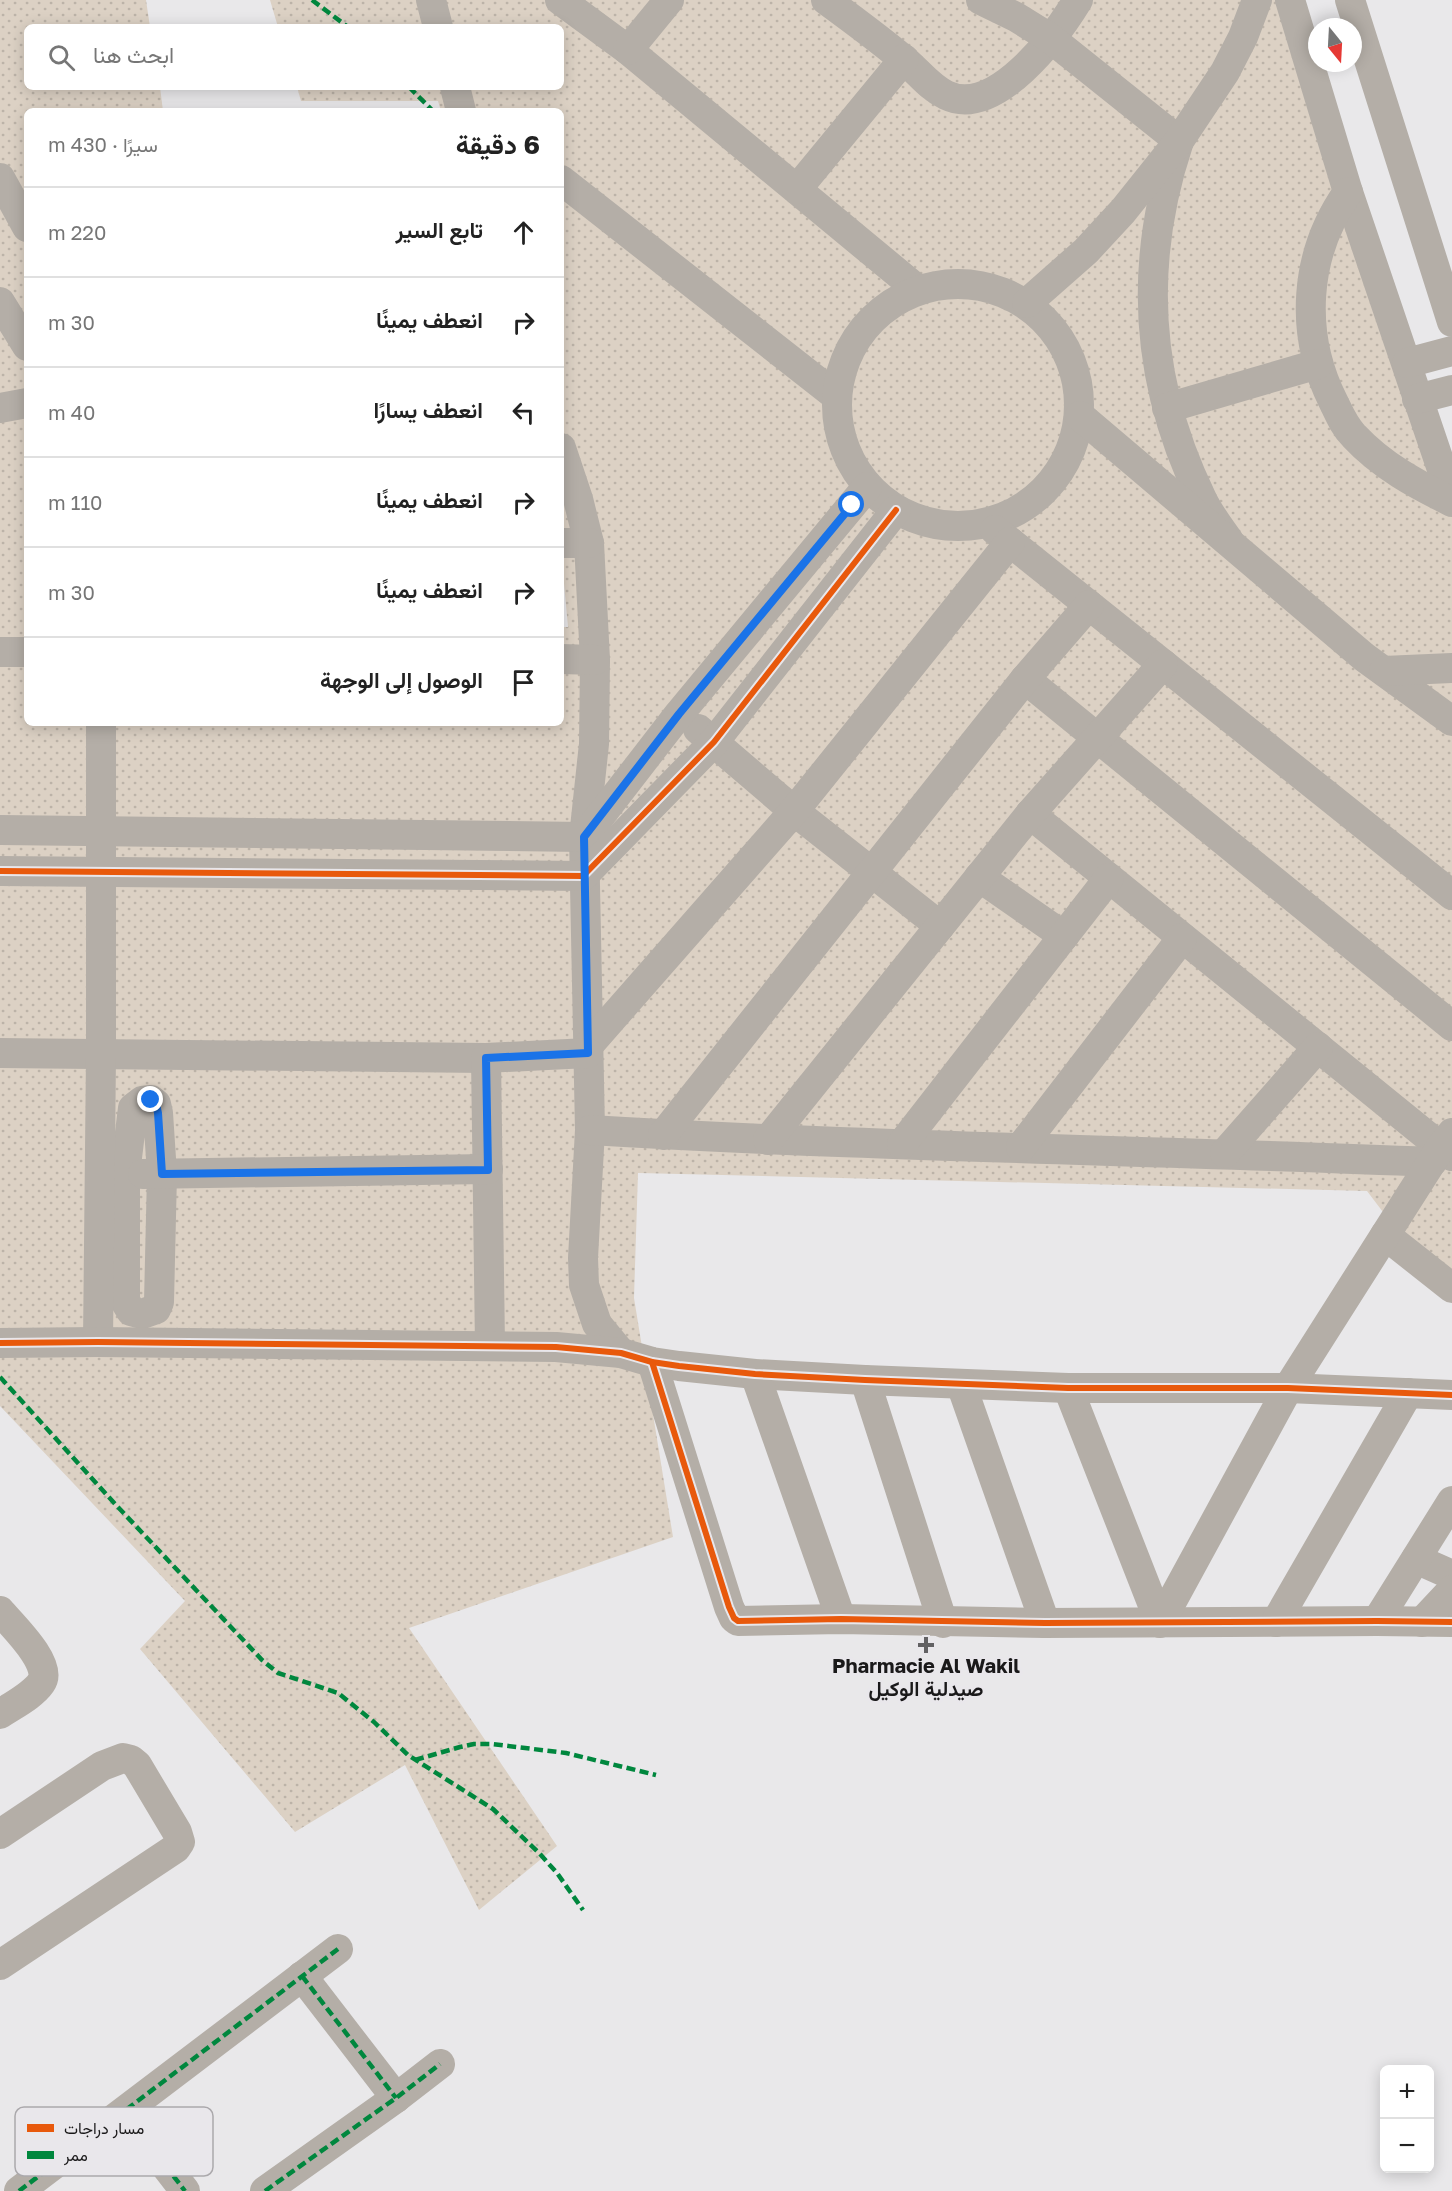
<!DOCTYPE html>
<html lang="ar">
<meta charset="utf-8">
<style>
:root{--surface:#fff;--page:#f6f6f6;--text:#222;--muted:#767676;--line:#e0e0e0}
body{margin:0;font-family:"Golos Text",Vazirmatn,sans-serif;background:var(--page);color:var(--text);direction:rtl}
.controls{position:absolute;right:18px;bottom:18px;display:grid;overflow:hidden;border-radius:9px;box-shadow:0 3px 15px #0003}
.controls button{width:54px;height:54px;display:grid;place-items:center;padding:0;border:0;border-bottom:2px solid var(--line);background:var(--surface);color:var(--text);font:30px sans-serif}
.compass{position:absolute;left:1308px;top:18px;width:54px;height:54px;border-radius:50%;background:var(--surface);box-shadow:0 3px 15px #0003;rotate:162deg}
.stop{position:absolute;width:18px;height:18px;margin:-14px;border:4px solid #1a73e8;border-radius:50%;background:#fff}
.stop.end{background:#1a73e8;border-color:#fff;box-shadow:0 2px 6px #0008}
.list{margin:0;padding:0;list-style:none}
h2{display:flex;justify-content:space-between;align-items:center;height:78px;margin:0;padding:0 24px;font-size:26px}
h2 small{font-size:20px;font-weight:400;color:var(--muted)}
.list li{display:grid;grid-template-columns:39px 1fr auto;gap:18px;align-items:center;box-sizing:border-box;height:90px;padding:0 24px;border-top:2px solid var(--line)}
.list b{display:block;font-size:22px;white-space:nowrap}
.list em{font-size:20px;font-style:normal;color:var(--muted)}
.icon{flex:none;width:33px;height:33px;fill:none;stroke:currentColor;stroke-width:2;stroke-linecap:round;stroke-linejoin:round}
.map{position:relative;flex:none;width:1452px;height:2191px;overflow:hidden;direction:ltr}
.search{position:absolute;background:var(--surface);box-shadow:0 3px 15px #0003;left:24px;top:24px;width:540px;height:66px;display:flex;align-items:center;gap:15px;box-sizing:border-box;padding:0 21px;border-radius:9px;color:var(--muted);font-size:22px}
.panel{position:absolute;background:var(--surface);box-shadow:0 3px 15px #0003;left:24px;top:108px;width:540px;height:618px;border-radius:9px;direction:rtl}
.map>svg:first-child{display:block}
</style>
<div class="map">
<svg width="1452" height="2191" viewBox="0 0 1452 2191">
<defs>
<pattern id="grass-dots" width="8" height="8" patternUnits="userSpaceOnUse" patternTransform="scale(1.5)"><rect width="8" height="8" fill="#dcd1c4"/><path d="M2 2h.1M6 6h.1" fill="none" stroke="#bcb3a8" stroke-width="1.8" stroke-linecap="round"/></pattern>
</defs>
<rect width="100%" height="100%" fill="#e9e8ea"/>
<polygon fill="url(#grass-dots)" points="0,0 146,0 150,27 27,27 27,87 160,87 163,111 27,111 27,193 24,195 27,200 27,723 561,723 561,627 568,627 561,551 561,111 441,111 438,101 301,101 297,87 561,87 561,27 278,27 270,0 1288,0 1452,510 1452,1303 1367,1191 638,1173 634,1298 673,1537 409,1628 557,1846 479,1910 405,1765 295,1832 140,1649 185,1601 0,1406"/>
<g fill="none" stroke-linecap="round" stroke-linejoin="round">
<g stroke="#b4aea7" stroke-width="30">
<polyline points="431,0 438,27"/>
<polyline points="560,0 628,50 917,289"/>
<path d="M826,0C852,19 878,38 903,59C917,70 929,87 946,95C995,119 1056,36 1078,0"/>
<path d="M981,0L1016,17L1050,38L1179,141C1138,263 1145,383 1202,499C1209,514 1220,528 1229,541"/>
<polyline points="1290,0 1348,192 1452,499"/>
<polyline points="1350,0 1452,322"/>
<polyline points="628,50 669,0"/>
<polyline points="455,87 461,111"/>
<polyline points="0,178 27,227"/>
<polyline points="561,180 835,395"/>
<polyline points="797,189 904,59"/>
<path d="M1348,192C1304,254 1299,333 1333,401C1339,413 1344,426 1354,436C1382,466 1416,484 1452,502"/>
<circle cx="958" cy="405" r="121"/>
<polyline points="0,302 27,346"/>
<polyline points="1027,303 1086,251 1123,211 1179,141 1225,72 1243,37 1257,0"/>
<polyline points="1407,363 1452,351"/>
<polyline points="1417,399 1452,390"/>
<polyline points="0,408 27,403"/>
<polyline points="1167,408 1318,364"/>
<polyline points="1080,416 1364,657 1452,721"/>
<polyline points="561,448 578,499 589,543 595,660 594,744 584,837 590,1130 583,1258 584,1285 597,1324 621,1353"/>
<polyline points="995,530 1452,895"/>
<polyline points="561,543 589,543"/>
<polyline points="0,652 27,652"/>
<polyline points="561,659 595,660"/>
<polyline points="1384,671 1452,668"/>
<polyline points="1025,679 1452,1026"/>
<polyline points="698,729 794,811 940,926"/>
<polyline points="1030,814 1452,1156"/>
<polyline points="0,830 584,837 679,714 867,487"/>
<polyline points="0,871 583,876 714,742 896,510"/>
<polyline points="979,877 1064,936"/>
<polyline points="587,1047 794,811 1010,542"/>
<polyline points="0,1053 486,1058 588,1053"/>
<polyline points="486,1058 490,1346"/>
<polygon points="151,1100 156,1104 158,1113 162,1174 159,1302 156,1309 142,1314 131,1311 125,1301 125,1174 133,1108 142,1101"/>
<path d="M590,1130C870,1147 1151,1150 1432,1162"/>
<polyline points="663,1135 1025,679 1089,605"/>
<polyline points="768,1140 1030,814 1163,664"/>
<polyline points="902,1144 1109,878"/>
<polyline points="1021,1147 1182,938"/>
<polyline points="1225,1153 1318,1047"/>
<polyline points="143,1174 488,1169"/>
<polyline points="1385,1235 1452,1288"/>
<polyline points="98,1342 101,1055 101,723"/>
<polyline points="0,1343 98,1342 556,1347 621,1353 652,1362 679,1366 755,1374 865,1380 1068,1388 1288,1388 1452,1395"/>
<polyline points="652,1362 729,1607 734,1618 738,1621 841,1619 1045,1623 1377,1621 1452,1622"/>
<polyline points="755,1374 841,1619"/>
<polyline points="865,1380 943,1623"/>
<polyline points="961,1384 1045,1623"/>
<polyline points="1068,1388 1160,1623 1288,1388 1441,1147 1452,1133"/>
<polyline points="1416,1559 1452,1575"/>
<path d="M0,1611C12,1625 54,1665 41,1683C32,1696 13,1705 0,1714"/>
<polyline points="1377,1621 1452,1501"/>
<polyline points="1276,1622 1408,1393"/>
<polyline points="1422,1622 1452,1590"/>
<polyline points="0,1834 102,1766 123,1758 131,1760 137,1765 177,1832 180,1842 176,1848 0,1965"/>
<polyline points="302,1976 396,2098"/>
<polyline points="124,2112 185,2191"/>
<polyline points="19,2191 338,1949"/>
<polyline points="265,2191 396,2098 440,2064"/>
</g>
<g stroke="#00873e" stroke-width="4.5" stroke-dasharray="9 4.5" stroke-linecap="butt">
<polyline points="312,0 348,27"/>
<polyline points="409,87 433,111"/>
<polyline points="0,1377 116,1505 262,1660 278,1673 338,1693 374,1722 408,1755 493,1809 539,1853 557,1873 583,1910"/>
<polyline points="415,1760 460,1747 474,1744 492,1744 566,1753 656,1775"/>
<polyline points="302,1976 396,2098"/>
<polyline points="124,2112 185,2191"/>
<polyline points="19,2191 338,1949"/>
<polyline points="265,2191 396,2098 440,2064"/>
</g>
<g stroke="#e9e7eb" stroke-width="10">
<g id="cycleway">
<polyline points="0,871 583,876 714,742 896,510"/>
<polyline points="0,1343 98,1342 556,1347 621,1353 652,1362 679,1366 755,1374 865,1380 1068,1388 1288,1388 1452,1395"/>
<polyline points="652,1362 729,1607 734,1618 738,1621 841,1619 1045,1623 1377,1621 1452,1622"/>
</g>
</g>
<use href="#cycleway" stroke="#e8590c" stroke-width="6"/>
</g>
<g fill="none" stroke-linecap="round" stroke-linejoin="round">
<polyline stroke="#1a73e8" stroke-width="8" points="151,1100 156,1104 158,1113 162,1174 488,1170 486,1058 588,1053 584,837 679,714 852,505"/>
</g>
<path fill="#626163" stroke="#e9e7eb" stroke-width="2" d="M923 1636h6v6h6v6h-6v6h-6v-6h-6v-6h6z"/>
<g text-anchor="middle" stroke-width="6" stroke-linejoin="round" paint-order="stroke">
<g font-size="20" font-weight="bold" fill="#1a191a" stroke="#e9e7eb">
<text x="926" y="1673">Pharmacie Al Wakil<tspan x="926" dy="23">صيدلية الوكيل</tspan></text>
</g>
</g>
<rect x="15" y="2107" width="198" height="69" rx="9" fill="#e9e7eb" stroke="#aba9ac" stroke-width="1.5"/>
<rect x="27" y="2124" width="27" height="8" fill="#e8590c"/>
<rect x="27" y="2151" width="27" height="8" fill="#00873e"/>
<g font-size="16" fill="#1a191a">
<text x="64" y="2134">مسار دراجات</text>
<text x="64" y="2161">ممر</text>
</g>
</svg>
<div class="controls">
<button>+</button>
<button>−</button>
</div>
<svg class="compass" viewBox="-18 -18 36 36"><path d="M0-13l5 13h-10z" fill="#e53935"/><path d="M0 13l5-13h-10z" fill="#767676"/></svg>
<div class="stop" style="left:852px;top:505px"></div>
<div class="stop end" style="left:151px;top:1100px"></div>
<div class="search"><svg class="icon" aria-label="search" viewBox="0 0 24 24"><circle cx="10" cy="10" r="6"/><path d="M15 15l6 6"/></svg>ابحث هنا</div>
<section class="panel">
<h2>6 دقيقة<small>سيرًا · 430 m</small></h2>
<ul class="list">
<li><svg class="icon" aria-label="ahead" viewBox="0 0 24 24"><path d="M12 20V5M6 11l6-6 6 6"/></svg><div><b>تابع السير</b></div><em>220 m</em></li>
<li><svg class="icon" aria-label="right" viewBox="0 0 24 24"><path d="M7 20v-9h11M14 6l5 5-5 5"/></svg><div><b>انعطف يمينًا</b></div><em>30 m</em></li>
<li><svg class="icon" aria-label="left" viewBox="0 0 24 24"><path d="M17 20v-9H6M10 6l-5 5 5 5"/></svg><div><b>انعطف يسارًا</b></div><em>40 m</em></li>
<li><svg class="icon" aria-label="right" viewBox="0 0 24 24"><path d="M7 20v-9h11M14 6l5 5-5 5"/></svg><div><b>انعطف يمينًا</b></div><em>110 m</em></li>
<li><svg class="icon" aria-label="right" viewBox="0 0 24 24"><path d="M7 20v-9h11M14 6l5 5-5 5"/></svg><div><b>انعطف يمينًا</b></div><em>30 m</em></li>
<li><svg class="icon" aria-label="arrive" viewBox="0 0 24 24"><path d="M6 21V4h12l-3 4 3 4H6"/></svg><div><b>الوصول إلى الوجهة</b></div></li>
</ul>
</section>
</div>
